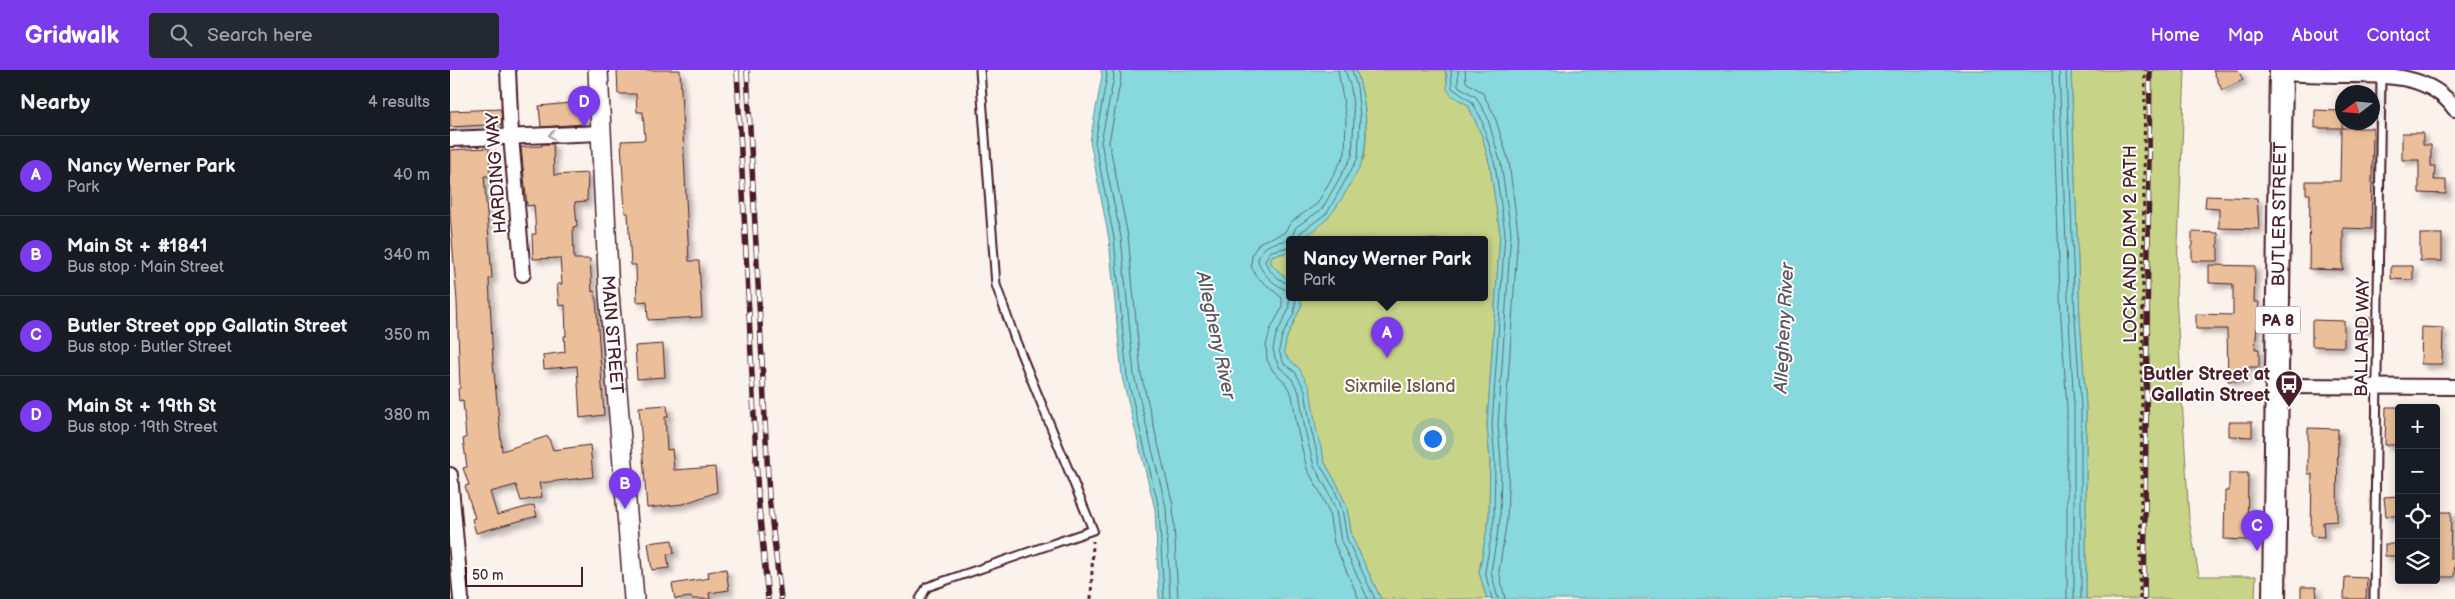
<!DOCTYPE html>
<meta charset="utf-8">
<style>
:root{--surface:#171b24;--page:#242831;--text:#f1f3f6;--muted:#9ea1a6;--line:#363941;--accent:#7c3aed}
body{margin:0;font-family:"Balsamiq Sans",sans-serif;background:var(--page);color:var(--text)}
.controls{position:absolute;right:15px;bottom:15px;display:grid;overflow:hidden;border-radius:5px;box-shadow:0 2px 12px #0003}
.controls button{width:45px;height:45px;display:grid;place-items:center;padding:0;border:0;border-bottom:1px solid var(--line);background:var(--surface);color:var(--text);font:25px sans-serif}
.compass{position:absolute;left:1885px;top:15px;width:45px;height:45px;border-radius:50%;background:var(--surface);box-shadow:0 2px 12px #0003;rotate:254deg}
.scale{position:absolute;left:15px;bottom:12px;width:118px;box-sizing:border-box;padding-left:5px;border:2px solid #4a1f2b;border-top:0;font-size:14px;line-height:18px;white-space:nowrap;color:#4a1f2b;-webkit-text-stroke:4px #fff;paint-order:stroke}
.you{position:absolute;left:982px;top:368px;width:18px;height:18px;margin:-12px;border:4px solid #fff;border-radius:50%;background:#1a73e8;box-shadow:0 0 0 8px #1a73e833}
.badge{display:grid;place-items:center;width:32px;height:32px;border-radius:50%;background:var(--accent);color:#fff;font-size:16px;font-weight:700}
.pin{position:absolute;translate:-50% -41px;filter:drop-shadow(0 1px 2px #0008)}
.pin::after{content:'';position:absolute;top:26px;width:18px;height:15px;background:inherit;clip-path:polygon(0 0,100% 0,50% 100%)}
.popup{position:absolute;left:836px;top:166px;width:202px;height:65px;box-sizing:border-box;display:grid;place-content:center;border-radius:5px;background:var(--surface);filter:drop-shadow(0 1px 4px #0005);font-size:16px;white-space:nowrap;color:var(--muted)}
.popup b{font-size:19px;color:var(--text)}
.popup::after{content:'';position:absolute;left:50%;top:100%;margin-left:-10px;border:10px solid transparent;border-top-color:var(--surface)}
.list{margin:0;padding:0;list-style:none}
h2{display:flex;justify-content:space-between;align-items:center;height:65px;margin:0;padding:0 20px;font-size:21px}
h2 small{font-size:16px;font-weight:400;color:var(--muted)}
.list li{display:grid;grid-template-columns:32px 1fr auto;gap:15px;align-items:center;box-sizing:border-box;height:80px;padding:0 20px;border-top:1px solid var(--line)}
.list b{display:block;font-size:19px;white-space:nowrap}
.list p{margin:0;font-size:16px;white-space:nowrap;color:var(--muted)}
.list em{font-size:16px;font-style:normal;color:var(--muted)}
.icon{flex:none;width:28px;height:28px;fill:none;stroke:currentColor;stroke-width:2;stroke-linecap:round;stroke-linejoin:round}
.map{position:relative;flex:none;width:2005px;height:529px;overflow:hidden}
header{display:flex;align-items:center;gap:30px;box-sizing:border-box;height:70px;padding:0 25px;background:var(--accent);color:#fff}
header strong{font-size:24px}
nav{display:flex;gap:28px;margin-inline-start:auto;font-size:18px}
.search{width:350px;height:45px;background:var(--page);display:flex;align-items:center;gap:12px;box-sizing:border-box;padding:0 18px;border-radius:5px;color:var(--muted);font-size:19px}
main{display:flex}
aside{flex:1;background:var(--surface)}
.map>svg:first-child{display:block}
</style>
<header>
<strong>Gridwalk</strong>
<div class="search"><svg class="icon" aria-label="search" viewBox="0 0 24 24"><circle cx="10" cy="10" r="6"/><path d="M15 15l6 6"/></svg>Search here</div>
<nav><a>Home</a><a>Map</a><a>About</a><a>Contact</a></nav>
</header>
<main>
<aside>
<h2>Nearby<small>4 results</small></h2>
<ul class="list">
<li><span class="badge">A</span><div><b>Nancy Werner Park</b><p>Park</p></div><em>40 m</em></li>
<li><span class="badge">B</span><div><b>Main St + #1841</b><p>Bus stop · Main Street</p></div><em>340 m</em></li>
<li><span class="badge">C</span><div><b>Butler Street opp Gallatin Street</b><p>Bus stop · Butler Street</p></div><em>350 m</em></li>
<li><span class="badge">D</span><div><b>Main St + 19th St</b><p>Bus stop · 19th Street</p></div><em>380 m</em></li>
</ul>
</aside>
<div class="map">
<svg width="2005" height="529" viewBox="0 0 2005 529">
<defs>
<filter id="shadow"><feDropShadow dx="4.5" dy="4.5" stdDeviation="2.5" flood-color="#0004"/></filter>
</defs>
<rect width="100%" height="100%" fill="#fbf2eb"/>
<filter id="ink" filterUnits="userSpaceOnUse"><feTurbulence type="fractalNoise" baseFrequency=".02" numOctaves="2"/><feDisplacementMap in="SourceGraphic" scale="10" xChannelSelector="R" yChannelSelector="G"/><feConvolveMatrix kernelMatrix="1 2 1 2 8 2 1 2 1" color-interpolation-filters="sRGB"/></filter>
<g filter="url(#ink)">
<g fill="#c7d488" stroke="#887a5a">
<path d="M906,0H995L997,12L1008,29L1018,35L1032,66L1040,96L1050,163L1037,355L1040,391L1039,448L1029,502L1037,529H931L902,467L897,438L888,416L875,393L849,299L836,286L834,280L837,267L852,234L850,227H1034V169H851C859,161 912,94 914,87C919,60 915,26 906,0Z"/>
<polygon points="1621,0 1735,0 1726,224 1739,449 1749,506 1806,506 1805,529 1636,529 1636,336 1630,249"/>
<polygon points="839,180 839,211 822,195 820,190 823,185 836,183"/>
</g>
<g fill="#87d9dd" stroke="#6f8f96">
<path d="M651,0H906C915,26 919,60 913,88C912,95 906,102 903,109C891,132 869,169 840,169L839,180L836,183L823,185L820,190L822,195L839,211L840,227H850L852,234L837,267L834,280L836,286L849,298L860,318L866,358L875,393L888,416L897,438L902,467L931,529H709L705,439L672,307L659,169L640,71L652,6Z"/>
<polygon points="995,0 1621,0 1630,249 1636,336 1636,529 1037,529 1029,502 1039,448 1040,391 1037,355 1050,163 1040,96 1032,66 1018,35 1001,25 997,19 997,5"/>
</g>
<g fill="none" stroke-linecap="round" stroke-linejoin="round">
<g stroke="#626972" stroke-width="1">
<polyline points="656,0 657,6 645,72 664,168 677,306 709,438 714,529"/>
<polyline points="663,0 664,7 651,72 671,167 684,305 716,437 720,529"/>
<polyline points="670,0 671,8 659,72 678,166 691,304 723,435 728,529"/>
<polyline points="888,0 896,47 895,84 867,134 841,152 834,163 810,172 802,184 801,196 806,206 832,228 832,238 820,260 816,276 817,290 823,301 834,311 842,325 848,362 857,399 871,424 879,443 884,473 909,529"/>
<polyline points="1001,0 1002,18 1022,32 1031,48 1045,95 1055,162 1042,355 1045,391 1044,449 1035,502 1042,529"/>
<polyline points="1008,0 1008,16 1026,27 1037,46 1051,94 1061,162 1048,355 1051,391 1050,449 1041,501 1048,529"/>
<polyline points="1015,0 1016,12 1032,22 1044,44 1059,92 1068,162 1055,355 1059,391 1057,449 1049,501 1055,529"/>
<polyline points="1602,0 1611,249 1617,337 1617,529"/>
<polyline points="1609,0 1619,249 1624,337 1624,529"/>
<polyline points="1616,0 1625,249 1631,337 1631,529"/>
<polyline points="841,169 846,157 872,139 902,86 904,47 901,18 895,0"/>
<polyline points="847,169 851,162 877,143 908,88 910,47 907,17 902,0"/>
<path d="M840,170C826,172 811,174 808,190C810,203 827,218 840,221"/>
<path d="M840,177L821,181L815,190C816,199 830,212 840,214"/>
<polyline points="840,226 838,241 826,265 823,279 825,288 830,298 840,306 849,322 855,360 864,396 878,421 886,441 891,471 918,529"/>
<polyline points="846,227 844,243 832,266 829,280 831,287 834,294 845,302 855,320 861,359 870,395 884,418 892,439 897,469 925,529"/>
</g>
</g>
<g fill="#eabf9a" stroke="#4a1f2b" filter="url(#shadow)">
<polygon points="167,0 230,0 239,191 249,191 252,247 198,250 197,231 187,232 186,195 181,195 178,143 175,143 171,71 195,70 193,42 187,42 186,24 168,24"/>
<polygon points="1763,0 1788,0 1793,10 1772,20"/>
<polygon points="132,32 134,54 91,57 89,36"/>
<polygon points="51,39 52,54 0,57 0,41"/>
<polygon points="1865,40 1889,41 1889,45 1892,45 1892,58 1923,58 1921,159 1893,158 1893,200 1859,199 1860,124 1856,124 1856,111 1890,111 1891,58 1865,58"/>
<polygon points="1952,63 1973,63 1973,75 1981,75 1981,96 1985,96 1984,110 1996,110 1996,124 1969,123 1969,90 1952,90"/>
<polygon points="92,74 103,74 104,105 138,103 137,131 125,132 127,156 123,157 124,189 140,189 142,222 144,221 146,229 154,345 130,348 127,296 94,299 93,285 115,282 114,266 116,266 115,235 109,236 107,214 112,214 110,188 83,189 82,164 86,164 84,135 77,136 71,77 92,76"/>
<polygon points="39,78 40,106 34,106 42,208 39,209 43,292 52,381 98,366 103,380 140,375 143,407 89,413 92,427 71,431 66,415 40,422 47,445 84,435 87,446 26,463 22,449 25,448 15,416 19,415 13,398 17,397 13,369 16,368 13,330 9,331 8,319 10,318 7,231 0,144 0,80"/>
<polygon points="1756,126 1807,128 1809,159 1769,158 1769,139 1755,138"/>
<polygon points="1742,162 1768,163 1768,191 1742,191"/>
<rect x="1970" y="164" width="22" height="27"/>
<polygon points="1759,195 1805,196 1804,232 1809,232 1805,279 1809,279 1809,297 1795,297 1795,311 1778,311 1777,259 1746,259 1746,244 1783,245 1783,214 1759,213"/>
<polygon points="1941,196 1963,196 1963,210 1941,209"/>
<polygon points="1906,247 1921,247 1921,261 1906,260"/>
<polygon points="1862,250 1894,251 1894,277 1862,276"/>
<polygon points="1972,257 1993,258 1992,294 1971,294"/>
<polygon points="213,274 215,307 187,309 185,276"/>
<polygon points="217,335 218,347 215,347 217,380 222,379 224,400 265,397 267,422 233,434 197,438 189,337"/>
<polygon points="1936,337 1948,337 1948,375 1935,375"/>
<polygon points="1779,352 1802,352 1802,367 1779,366"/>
<polygon points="1858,358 1888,359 1887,451 1873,452 1874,467 1861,466 1862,404 1858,404"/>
<polygon points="1779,403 1798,403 1797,470 1774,469 1775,421 1779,421"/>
<polygon points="1949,426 1949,446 1936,446 1934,427"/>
<polygon points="1986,442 2001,442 2000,488 2005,488 2004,507 1986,507"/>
<polygon points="222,470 224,483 217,484 219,498 202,500 198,473"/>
<rect x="1935" y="474" width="14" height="12"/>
<polygon points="276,499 279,520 259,523 260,529 242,529 241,527 225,529 222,514 259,508 258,502"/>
<polygon points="1895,507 1917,508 1916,529 1894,529"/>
<polygon points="1851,517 1866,517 1867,529 1851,529"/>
</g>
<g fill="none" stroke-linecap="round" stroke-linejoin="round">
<g stroke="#4a1f2b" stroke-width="11">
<g id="service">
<polyline points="470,529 477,517 643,460 565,269 546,215 530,0"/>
<polyline points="1924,529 1931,5"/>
</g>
</g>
<g stroke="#4a1f2b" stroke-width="18">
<g id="minor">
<polyline points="58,0 61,66 73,204"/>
<path d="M1831,3C1854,4 1877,5 1900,5C1938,5 1981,5 2005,39"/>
<polyline points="0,69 151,63"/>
<polyline points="1827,316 2005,317"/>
<polyline points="0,405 11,529"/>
</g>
</g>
<g stroke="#4a1f2b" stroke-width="22">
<g id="secondary">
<path id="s1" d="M148,0L159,223L184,529"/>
</g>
</g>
<g stroke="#4a1f2b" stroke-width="26">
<g id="trunk">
<path id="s2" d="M1824,529L1831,0"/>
</g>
</g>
<g stroke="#4a1f2b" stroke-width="3" stroke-dasharray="4 4" stroke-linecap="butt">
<polyline points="641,529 643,471"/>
<polyline points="1690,529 1695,0"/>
</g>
<use href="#service" stroke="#fff" stroke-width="7"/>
<use href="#minor" stroke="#fff" stroke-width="14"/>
<use href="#secondary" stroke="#fff" stroke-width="19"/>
<use href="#trunk" stroke="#fff" stroke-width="22"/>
<g stroke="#4a1f2b" stroke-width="5.5">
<g id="rail">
<polyline points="287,0 308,427 318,529"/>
<polyline points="297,0 319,427 331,529"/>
<polyline points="1694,529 1700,0"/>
</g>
</g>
<use href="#rail" stroke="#fff" stroke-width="4" stroke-dasharray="11" stroke-linecap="butt"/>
</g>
<defs><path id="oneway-chevron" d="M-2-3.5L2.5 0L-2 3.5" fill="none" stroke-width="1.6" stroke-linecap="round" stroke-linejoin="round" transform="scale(1.25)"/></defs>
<use stroke="#ae9aa0" href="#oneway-chevron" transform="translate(102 65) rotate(178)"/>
</g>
<defs>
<g id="bus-pin" transform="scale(1.4375)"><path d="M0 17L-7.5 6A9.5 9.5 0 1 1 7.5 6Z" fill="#4a1f2b" stroke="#fff"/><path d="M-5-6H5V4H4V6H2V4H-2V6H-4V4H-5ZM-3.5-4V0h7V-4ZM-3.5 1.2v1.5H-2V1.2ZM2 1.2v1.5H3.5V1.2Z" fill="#fff"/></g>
</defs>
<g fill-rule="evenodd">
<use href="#bus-pin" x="1839" y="314"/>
</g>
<g text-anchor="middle" stroke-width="4" stroke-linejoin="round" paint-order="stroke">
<rect fill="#fff" stroke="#80626b" stroke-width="1" x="1805.5" y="236.5" width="45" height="27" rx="4"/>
<g font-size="16" font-weight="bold" fill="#4a1f2b">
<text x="1828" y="256">PA 8</text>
</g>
<g font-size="18" fill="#4a1f2b" stroke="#fff">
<text transform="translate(46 103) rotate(-94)" y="6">HARDING WAY</text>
<text dy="6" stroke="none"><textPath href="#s2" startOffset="385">BUTLER STREET</textPath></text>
<text transform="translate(1680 174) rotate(-90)" y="6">LOCK AND DAM 2 PATH</text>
<text dy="6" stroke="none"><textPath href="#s1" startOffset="265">MAIN STREET</textPath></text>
<text transform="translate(1912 267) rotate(-89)" y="6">BALLARD WAY</text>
</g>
<g font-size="18" font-weight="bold" fill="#4a1f2b" stroke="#fff" text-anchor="end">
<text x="1820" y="310">Butler Street at<tspan x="1820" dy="21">Gallatin Street</tspan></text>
</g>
<g font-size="18" fill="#705547" stroke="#fff">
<text x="950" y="322">Sixmile Island</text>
</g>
<g font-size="19" font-style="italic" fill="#5c5760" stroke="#fff">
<text transform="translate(1333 258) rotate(-87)" y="7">Allegheny River</text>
<text transform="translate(767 265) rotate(78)" y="7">Allegheny River</text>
</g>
</g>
</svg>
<div class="controls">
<button>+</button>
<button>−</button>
<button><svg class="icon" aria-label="locate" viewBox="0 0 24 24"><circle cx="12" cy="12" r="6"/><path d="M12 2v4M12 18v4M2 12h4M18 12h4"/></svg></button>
<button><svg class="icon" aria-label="layers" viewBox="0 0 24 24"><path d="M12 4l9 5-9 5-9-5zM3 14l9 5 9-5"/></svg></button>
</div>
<svg class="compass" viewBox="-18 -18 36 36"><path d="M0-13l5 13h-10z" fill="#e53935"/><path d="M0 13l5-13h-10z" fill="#9ea1a6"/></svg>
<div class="scale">50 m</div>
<div class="you"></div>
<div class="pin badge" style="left:937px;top:288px">A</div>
<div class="popup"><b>Nancy Werner Park</b>Park</div>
<div class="pin badge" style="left:175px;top:439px">B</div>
<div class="pin badge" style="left:1807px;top:481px">C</div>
<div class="pin badge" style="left:134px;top:57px">D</div>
</div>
</main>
